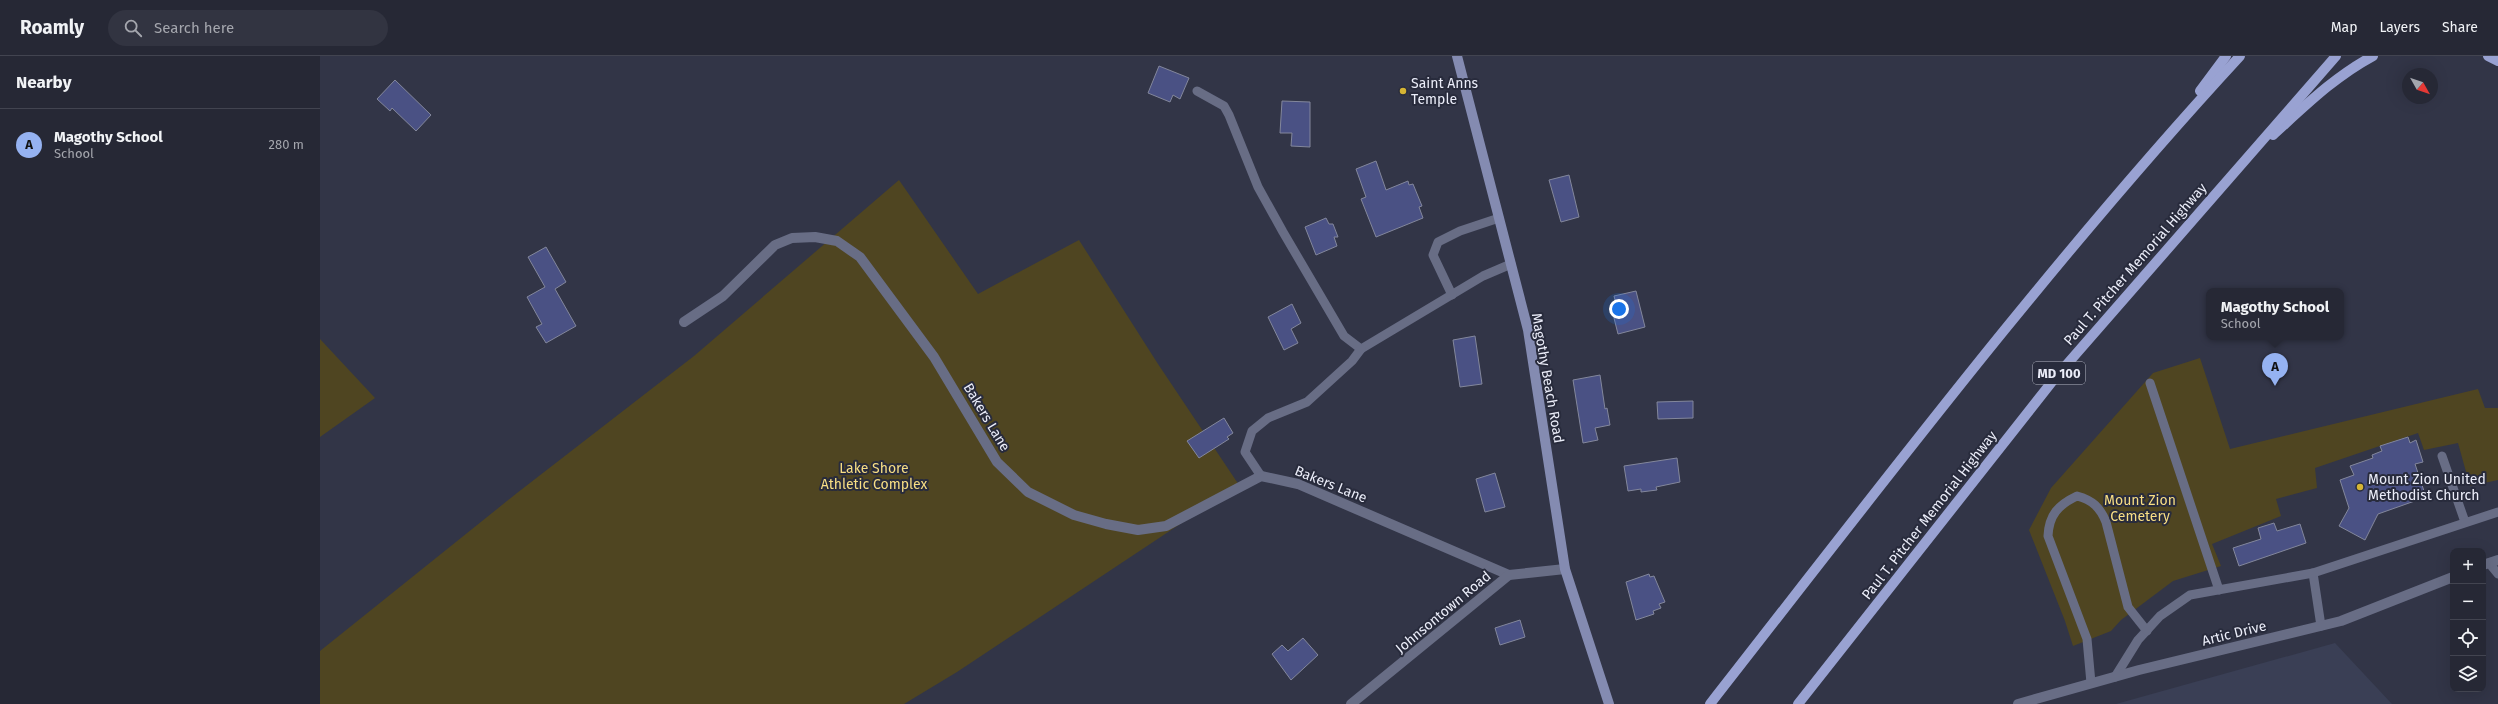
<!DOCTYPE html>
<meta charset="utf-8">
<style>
:root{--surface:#262835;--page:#323441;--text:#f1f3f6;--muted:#a4a6ad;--line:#424450;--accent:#95b2f1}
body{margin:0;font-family:"Fira Sans",sans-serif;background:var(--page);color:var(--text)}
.controls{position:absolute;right:12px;bottom:12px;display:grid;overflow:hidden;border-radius:8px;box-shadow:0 4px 16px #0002}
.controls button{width:36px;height:36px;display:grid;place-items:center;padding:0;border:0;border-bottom:1px solid var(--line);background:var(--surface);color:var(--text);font:20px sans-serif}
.compass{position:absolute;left:2082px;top:12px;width:36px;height:36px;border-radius:50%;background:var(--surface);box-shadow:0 4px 16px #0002;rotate:130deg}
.you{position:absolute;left:1299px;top:253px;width:14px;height:14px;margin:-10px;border:3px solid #fff;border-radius:50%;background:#1a73e8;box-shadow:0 0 0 6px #1a73e833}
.badge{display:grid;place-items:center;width:26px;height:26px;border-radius:50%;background:var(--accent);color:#111;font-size:13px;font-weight:700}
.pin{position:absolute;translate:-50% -33px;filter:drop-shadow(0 1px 2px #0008)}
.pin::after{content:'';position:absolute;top:21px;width:14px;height:12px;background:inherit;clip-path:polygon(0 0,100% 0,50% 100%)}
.popup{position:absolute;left:1886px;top:232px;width:138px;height:52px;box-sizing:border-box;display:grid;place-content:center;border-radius:8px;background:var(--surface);filter:drop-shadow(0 1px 3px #0005);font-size:13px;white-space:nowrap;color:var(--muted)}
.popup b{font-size:15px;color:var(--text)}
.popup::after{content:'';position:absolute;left:50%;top:100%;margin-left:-8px;border:8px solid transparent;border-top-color:var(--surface)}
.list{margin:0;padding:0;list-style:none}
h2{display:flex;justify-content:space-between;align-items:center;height:52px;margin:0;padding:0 16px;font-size:17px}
h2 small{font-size:13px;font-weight:400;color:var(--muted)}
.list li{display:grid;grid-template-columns:26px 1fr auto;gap:12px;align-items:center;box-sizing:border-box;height:72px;padding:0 16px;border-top:1px solid var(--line)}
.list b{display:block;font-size:15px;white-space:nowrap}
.list p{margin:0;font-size:13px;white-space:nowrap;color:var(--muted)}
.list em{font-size:13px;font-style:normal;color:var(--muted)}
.icon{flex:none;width:22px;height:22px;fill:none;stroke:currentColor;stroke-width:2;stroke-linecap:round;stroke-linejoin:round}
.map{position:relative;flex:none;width:2178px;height:648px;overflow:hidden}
header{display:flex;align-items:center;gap:24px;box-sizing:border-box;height:56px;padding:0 20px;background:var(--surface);border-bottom:1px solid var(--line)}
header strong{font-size:19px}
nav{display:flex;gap:22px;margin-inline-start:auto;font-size:14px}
.search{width:280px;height:36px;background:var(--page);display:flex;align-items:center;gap:10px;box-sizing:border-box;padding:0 14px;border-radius:22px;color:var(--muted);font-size:15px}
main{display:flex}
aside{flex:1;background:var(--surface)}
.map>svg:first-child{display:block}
</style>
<header>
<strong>Roamly</strong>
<div class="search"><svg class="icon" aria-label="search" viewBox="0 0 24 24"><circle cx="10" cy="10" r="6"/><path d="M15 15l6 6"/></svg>Search here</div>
<nav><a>Map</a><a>Layers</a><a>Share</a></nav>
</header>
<main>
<aside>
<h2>Nearby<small></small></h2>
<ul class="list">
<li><span class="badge">A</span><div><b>Magothy School</b><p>School</p></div><em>280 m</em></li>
</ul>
</aside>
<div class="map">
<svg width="2178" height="648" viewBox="0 0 2178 648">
<rect width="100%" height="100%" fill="#323547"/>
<polygon fill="#3a3f55" points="2015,587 2072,648 1796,648"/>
<g fill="#4f4521">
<polygon points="579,124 658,238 759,184 838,308 919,429 637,616 584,648 0,648 0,595 197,437 374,300"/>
<polygon points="0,283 55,342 0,381"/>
<polygon points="1880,302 1910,393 2158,333 2165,352 2178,352 2178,424 2150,430 2138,387 2104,394 2098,377 1995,412 1997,432 1956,443 1961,460 1892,488 1901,510 1853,525 1801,564 1791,575 1753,590 1745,565 1709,474 1731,432 1833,317"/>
</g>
<g fill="#4a5184" stroke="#83879c">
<polygon points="839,10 869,22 860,43 853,39 850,46 828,37"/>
<polygon points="75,24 111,59 96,75 72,52 70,55 57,43"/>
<polygon points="962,45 990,46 990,91 971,90 972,77 960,77"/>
<polygon points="1056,105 1066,134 1088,125 1089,129 1093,128 1102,150 1099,151 1103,162 1056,181 1041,143 1046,141 1036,113"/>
<polygon points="1249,119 1259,161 1241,166 1229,124"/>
<polygon points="1006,162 1009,168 1013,168 1018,181 1014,181 1017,190 996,199 985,171"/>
<polygon points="226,191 246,226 235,233 256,270 226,287 216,271 222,268 207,241 225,231 208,201"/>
<polygon points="1316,235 1325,271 1298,278 1292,254 1297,252 1294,240"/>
<polygon points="972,248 981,267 971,273 978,287 964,294 948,261"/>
<polygon points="1155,280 1162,328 1140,331 1133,284"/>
<polygon points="1280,319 1285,353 1287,352 1290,369 1275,372 1278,384 1263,387 1253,324"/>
<polygon points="1373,345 1373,362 1338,363 1337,346"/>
<polygon points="904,362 913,377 907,381 909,383 879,402 867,385"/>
<polygon points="2088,381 2090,387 2096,384 2103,406 2095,408 2106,441 2058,458 2045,484 2019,470 2029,452 2020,424 2034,419 2030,410 2053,402 2052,399 2062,395 2060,390"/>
<polygon points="1357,402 1360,426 1336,431 1337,434 1321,436 1321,433 1308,435 1304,410"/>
<polygon points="1175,417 1185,451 1165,456 1156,423"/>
<polygon points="1954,467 1957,475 1980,468 1986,487 1919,510 1913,492 1941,483 1938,472"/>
<polygon points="1329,518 1330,521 1334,520 1345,546 1339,548 1341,552 1333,555 1334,558 1316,564 1306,526"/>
<polygon points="1200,564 1205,581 1180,589 1175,572"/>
<polygon points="983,582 998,599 971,624 952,598 962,589 968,595"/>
</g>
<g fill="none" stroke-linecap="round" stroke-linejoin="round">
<g stroke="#686d85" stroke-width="9">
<polyline points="877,35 904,50 909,59 938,131 963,176 1024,280 1041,293 1163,220 1191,208"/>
<polyline points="1132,239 1113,199 1118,186 1140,175 1179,162"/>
<polyline points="1830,327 1899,534"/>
<polyline points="2122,400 2145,466"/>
<polyline points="941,420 925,396 932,375 948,362 987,346 1032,305 1041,293"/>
<polyline points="2169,507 2178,518"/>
<polyline points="1993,517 2001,570"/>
<polyline points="1795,621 1818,584 1840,560 1870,539 1993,517 2178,456"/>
<path d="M1771,627L1767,583L1728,480C1729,459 1738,449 1757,440C1772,444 1780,451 1786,466L1808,551L1827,575"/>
</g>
<g stroke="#686d85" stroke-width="10">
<polyline points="364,266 403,240 455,189 472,182 495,181 517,185 540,201 614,301 677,406 708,436 754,459 786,468 818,474 846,470 941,420 978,428 1189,519"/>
<polyline points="2163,509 2178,504"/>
<polyline points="1031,648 1189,519 1245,513"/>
<polyline points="1698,648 1819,614 2021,565 2133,521"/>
</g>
<polyline stroke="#848bb1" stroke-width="10" points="1137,0 1208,274 1245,513 1289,648"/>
<g stroke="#99a2d2" stroke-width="10">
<polyline points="2168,0 2178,5"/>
<polyline points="1880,35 1906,0"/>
<path d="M1953,79C1985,50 2014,21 2053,0"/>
<path d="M1390,648C1562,428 1731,205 1920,0"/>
<polyline points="1478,648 1735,322 2016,0"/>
</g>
</g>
<g fill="#d6b534" stroke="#282b3c" stroke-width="1.5">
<circle cx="1083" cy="35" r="4"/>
<circle cx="2040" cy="431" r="4"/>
</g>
<g text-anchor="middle" stroke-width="4" stroke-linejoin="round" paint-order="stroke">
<rect fill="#282b3c" stroke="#b0b3c0" stroke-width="1" x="1713" y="306" width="52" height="22" rx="3"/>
<g font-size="13" font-weight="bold" fill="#ebedf9">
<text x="1739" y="322">MD 100</text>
</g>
<g font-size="14" fill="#ebedf9" stroke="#282b3c" text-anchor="start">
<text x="1091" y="32">Saint Anns<tspan x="1091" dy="16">Temple</tspan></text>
<text x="2048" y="428">Mount Zion United<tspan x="2048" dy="16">Methodist Church</tspan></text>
</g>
<g font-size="14" fill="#ebedf9" stroke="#282b3c">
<text transform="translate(1815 208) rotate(-49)" y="5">Paul T. Pitcher Memorial Highway</text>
<text transform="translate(1228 322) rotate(80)" y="5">Magothy Beach Road</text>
<text transform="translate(667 361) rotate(59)" y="5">Bakers Lane</text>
<text transform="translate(1011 428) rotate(22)" y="5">Bakers Lane</text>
<text transform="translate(1609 459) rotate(-52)" y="5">Paul T. Pitcher Memorial Highway</text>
<text transform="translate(1123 556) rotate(-40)" y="5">Johnsontown Road</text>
<text transform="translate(1914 577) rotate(-14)" y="5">Artic Drive</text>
</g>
<g font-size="14" fill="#f8de84" stroke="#282b3c">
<text x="554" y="417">Lake Shore<tspan x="554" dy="16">Athletic Complex</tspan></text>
<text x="1820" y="449">Mount Zion<tspan x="1820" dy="16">Cemetery</tspan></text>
</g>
</g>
</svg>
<div class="controls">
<button>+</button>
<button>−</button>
<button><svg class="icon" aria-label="locate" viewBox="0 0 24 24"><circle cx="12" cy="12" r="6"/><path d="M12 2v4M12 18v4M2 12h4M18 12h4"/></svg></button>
<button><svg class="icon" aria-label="layers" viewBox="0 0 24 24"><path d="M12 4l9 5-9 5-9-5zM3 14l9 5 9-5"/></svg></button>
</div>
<svg class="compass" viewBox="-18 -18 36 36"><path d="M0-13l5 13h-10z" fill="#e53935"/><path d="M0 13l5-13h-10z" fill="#a4a6ad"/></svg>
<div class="you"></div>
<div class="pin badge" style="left:1955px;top:330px">A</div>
<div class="popup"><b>Magothy School</b>School</div>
</div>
</main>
